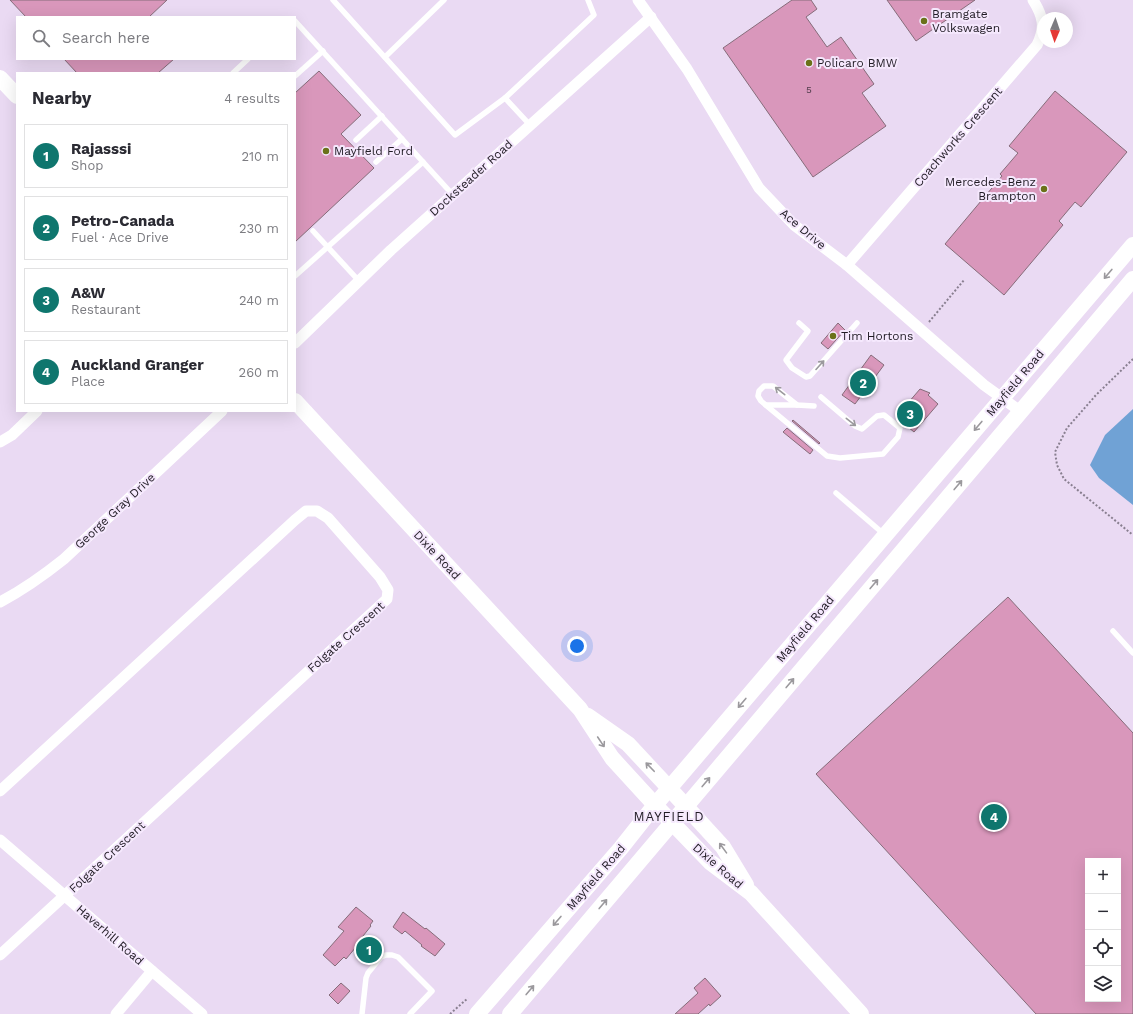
<!DOCTYPE html>
<meta charset="utf-8">
<style>
:root{--surface:#fff;--page:#f7f7f7;--text:#2b2b33;--muted:#7c7c81;--line:#e1e1e2;--accent:#0f766e}
body{margin:0;font-family:"Work Sans",sans-serif;background:var(--page);color:var(--text)}
.controls{position:absolute;right:12px;bottom:12px;display:grid;overflow:hidden;border-radius:0px;box-shadow:0 4px 16px #0002}
.controls button{width:36px;height:36px;display:grid;place-items:center;padding:0;border:0;border-bottom:1px solid var(--line);background:var(--surface);color:var(--text);font:20px sans-serif}
.compass{position:absolute;left:1037px;top:12px;width:36px;height:36px;border-radius:50%;background:var(--surface);box-shadow:0 4px 16px #0002;rotate:182deg}
.you{position:absolute;left:577px;top:646px;width:14px;height:14px;margin:-10px;border:3px solid #fff;border-radius:50%;background:#1a73e8;box-shadow:0 0 0 6px #1a73e833}
.badge{display:grid;place-items:center;width:26px;height:26px;border-radius:50%;background:var(--accent);color:#fff;font-size:13px;font-weight:700}
.pin{position:absolute;translate:-50% -50%;border:2px solid #fff;box-shadow:0 1px 4px #0006}
.list{margin:0;padding:0;list-style:none}
h2{display:flex;justify-content:space-between;align-items:center;height:52px;margin:0;padding:0 16px;font-size:17px}
h2 small{font-size:13px;font-weight:400;color:var(--muted)}
.list li{display:grid;grid-template-columns:26px 1fr auto;gap:12px;align-items:center;box-sizing:border-box;height:64px;margin:0 8px 8px;padding:0 8px;border:1px solid var(--line);border-radius:0px}
.list b{display:block;font-size:15px;white-space:nowrap}
.list p{margin:0;font-size:13px;white-space:nowrap;color:var(--muted)}
.list em{font-size:13px;font-style:normal;color:var(--muted)}
.icon{flex:none;width:22px;height:22px;fill:none;stroke:currentColor;stroke-width:2;stroke-linecap:round;stroke-linejoin:round}
.map{position:relative;flex:none;width:1133px;height:1014px;overflow:hidden}
.search{position:absolute;background:var(--surface);box-shadow:0 4px 16px #0002;left:16px;top:16px;width:280px;height:44px;display:flex;align-items:center;gap:10px;box-sizing:border-box;padding:0 14px;border-radius:0px;color:var(--muted);font-size:15px}
.panel{position:absolute;background:var(--surface);box-shadow:0 4px 16px #0002;left:16px;top:72px;width:280px;height:340px;border-radius:0px}
.map>svg:first-child{display:block}
</style>
<div class="map">
<svg width="1133" height="1014" viewBox="0 0 1133 1014">
<rect width="100%" height="100%" fill="#eadaf3"/>
<polygon fill="#70a2d5" points="1133,409 1133,505 1099,478 1090,465 1105,435"/>
<g fill="#d997bb" stroke="#866c7a" fill-rule="evenodd">
<polygon points="10,0 167,0 149,17 26,17"/>
<polygon points="792,0 811,0 817,9 806,17 827,47 841,37 874,84 862,93 886,126 813,177 723,48"/>
<polygon points="887,0 975,0 916,41"/>
<polygon points="64,59 174,59 158,73 77,73"/>
<polygon points="319,71 361,115 341,134 374,168 295,242 295,93"/>
<polygon points="1055,91 1127,152 1081,207 1075,202 1059,221 1063,225 1004,295 945,244 1002,176 1000,174 1018,153 1009,146"/>
<polygon points="838,323 845,330 828,349 821,343"/>
<polygon points="871,355 884,365 855,404 842,395"/>
<polygon points="920,389 930,393 928,395 938,404 914,432 896,417"/>
<polygon points="793,420 820,443 819,444 792,421"/>
<polygon points="787,428 813,450 810,454 783,432"/>
<path d="M1008,597L1133,733V1014H1036L816,774ZM1088,861H1118V999H1088Z"/>
<polygon points="356,907 373,921 370,925 371,926 355,946 356,947 346,959 344,957 335,966 323,955 344,931 338,927"/>
<polygon points="403,912 425,929 426,928 445,944 435,956 421,946 422,945 405,931 402,934 393,927"/>
<polygon points="705,978 721,996 710,1006 709,1004 698,1014 675,1014 698,993 694,988"/>
<polygon points="341,983 350,991 338,1004 329,995"/>
</g>
<g fill="none" stroke-linecap="round" stroke-linejoin="round">
<g stroke="#897f90" stroke-width="2" stroke-dasharray="2 2" stroke-linecap="butt">
<polyline points="929,322 964,280"/>
<polyline points="1133,359 1096,395 1067,428 1055,452 1057,465 1064,479 1133,535"/>
<polyline points="450,1014 468,998"/>
</g>
<g stroke="#fff" stroke-width="5.5">
<polyline points="333,0 455,135 505,98 594,15 588,0"/>
<polyline points="295,21 453,195"/>
<polyline points="385,57 444,0"/>
<polyline points="233,73 248,59"/>
<polyline points="295,76 323,51"/>
<polyline points="505,98 530,125"/>
<polyline points="356,140 382,116"/>
<polyline points="376,162 402,139"/>
<polyline points="313,231 359,281"/>
<polyline points="295,276 423,162"/>
<polyline points="799,323 808,331 786,360 792,368 806,377 810,376 857,323"/>
<polyline points="766,405 797,405"/>
<polyline points="814,406 797,405 773,386 764,386 759,391 758,396 761,401 827,456 840,458 883,454 898,437 900,428 884,415 877,416 862,429 855,426 821,397"/>
<polyline points="836,493 885,535"/>
<polyline points="1113,631 1133,653"/>
<polyline points="362,1014 366,978 368,973 381,957 386,955 392,955 398,957 432,991 410,1014"/>
</g>
<g stroke="#fff" stroke-width="11">
<polyline points="638,0 687,69 759,188 794,225 847,265 984,385 1020,411"/>
<path d="M847,265L1037,45C1046,27 1043,16 1033,0"/>
<polyline points="295,343 391,250 651,17"/>
<polyline points="0,442 12,435 37,411"/>
<path d="M0,602C23,590 44,575 64,559L222,411"/>
<polyline points="0,791 295,520 306,511 317,511 328,518 380,577 388,590 387,599 0,955"/>
<polyline points="0,840 202,1014"/>
<polyline points="116,1014 152,971"/>
</g>
<g stroke="#fff" stroke-width="16">
<polyline points="0,78 17,96"/>
<polyline points="295,401 580,709 612,758 655,805 710,862 751,893 861,1014"/>
<polyline points="588,716 628,744 669,788 723,847 746,885"/>
<polyline points="477,1014 621,848 655,805 1133,245"/>
<polyline points="510,1014 1133,279"/>
</g>
</g>
<defs><path id="oneway-shaft" d="M-6 0H5M1.5-3L5.5 0L1.5 3" fill="none" stroke-width="1.6" stroke-linecap="round" stroke-linejoin="round"/></defs>
<g stroke="#9b999d">
<use href="#oneway-shaft" transform="translate(1108 274) rotate(130)"/>
<use href="#oneway-shaft" transform="translate(820 365) rotate(-48)"/>
<use href="#oneway-shaft" transform="translate(780 391) rotate(-142)"/>
<use href="#oneway-shaft" transform="translate(851 422) rotate(38)"/>
<use href="#oneway-shaft" transform="translate(978 426) rotate(130)"/>
<use href="#oneway-shaft" transform="translate(958 485) rotate(-50)"/>
<use href="#oneway-shaft" transform="translate(874 584) rotate(-50)"/>
<use href="#oneway-shaft" transform="translate(790 683) rotate(-50)"/>
<use href="#oneway-shaft" transform="translate(742 703) rotate(130)"/>
<use href="#oneway-shaft" transform="translate(601 742) rotate(56)"/>
<use href="#oneway-shaft" transform="translate(650 767) rotate(-134)"/>
<use href="#oneway-shaft" transform="translate(706 782) rotate(-50)"/>
<use href="#oneway-shaft" transform="translate(723 848) rotate(-126)"/>
<use href="#oneway-shaft" transform="translate(603 904) rotate(-50)"/>
<use href="#oneway-shaft" transform="translate(557 921) rotate(131)"/>
<use href="#oneway-shaft" transform="translate(530 990) rotate(-50)"/>
</g>
<g fill="#6a7119" stroke="#f5e8fd" stroke-width="1.5">
<circle cx="924" cy="21" r="4"/>
<circle cx="809" cy="63" r="4"/>
<circle cx="326" cy="151" r="4"/>
<circle cx="1044" cy="189" r="4"/>
<circle cx="833" cy="336" r="4"/>
</g>
<g text-anchor="middle" stroke-width="4" stroke-linejoin="round" paint-order="stroke">
<g font-size="10" fill="#4f3b4a">
<text x="809" y="93">5</text>
</g>
<g font-size="12" fill="#211c25" stroke="#f5e8fd" text-anchor="start">
<text x="932" y="18">Bramgate<tspan x="932" dy="14">Volkswagen</tspan></text>
<text x="817" y="67">Policaro BMW</text>
<text x="334" y="155">Mayfield Ford</text>
<text x="1036" y="186" text-anchor="end">Mercedes-Benz<tspan x="1036" dy="14">Brampton</tspan></text>
<text x="841" y="340">Tim Hortons</text>
</g>
<g font-size="12" fill="#211c25" stroke="#f5e8fd">
<text transform="translate(958 137) rotate(-49)" y="4">Coachworks Crescent</text>
<text transform="translate(471 178) rotate(-42)" y="4">Docksteader Road</text>
<text transform="translate(803 229) rotate(40)" y="4">Ace Drive</text>
<text transform="translate(1015 383) rotate(-50)" y="4">Mayfield Road</text>
<text transform="translate(115 511) rotate(-43)" y="4">George Gray Drive</text>
<text transform="translate(437 555) rotate(47)" y="4">Dixie Road</text>
<text transform="translate(805 629) rotate(-50)" y="4">Mayfield Road</text>
<text transform="translate(346 637) rotate(-42)" y="4">Folgate Crescent</text>
<text transform="translate(107 857) rotate(-43)" y="4">Folgate Crescent</text>
<text transform="translate(718 866) rotate(41)" y="4">Dixie Road</text>
<text transform="translate(596 877) rotate(-49)" y="4">Mayfield Road</text>
<text transform="translate(110 935) rotate(41)" y="4">Haverhill Road</text>
</g>
<g font-size="13" letter-spacing="1" fill="#211c25" stroke="#f5e8fd">
<text x="669" y="821">MAYFIELD</text>
</g>
</g>
</svg>
<div class="controls">
<button>+</button>
<button>−</button>
<button><svg class="icon" aria-label="locate" viewBox="0 0 24 24"><circle cx="12" cy="12" r="6"/><path d="M12 2v4M12 18v4M2 12h4M18 12h4"/></svg></button>
<button><svg class="icon" aria-label="layers" viewBox="0 0 24 24"><path d="M12 4l9 5-9 5-9-5zM3 14l9 5 9-5"/></svg></button>
</div>
<svg class="compass" viewBox="-18 -18 36 36"><path d="M0-13l5 13h-10z" fill="#e53935"/><path d="M0 13l5-13h-10z" fill="#7c7c81"/></svg>
<div class="you"></div>
<div class="pin badge" style="left:369px;top:950px">1</div>
<div class="pin badge" style="left:863px;top:383px">2</div>
<div class="pin badge" style="left:910px;top:414px">3</div>
<div class="pin badge" style="left:994px;top:817px">4</div>
<div class="search"><svg class="icon" aria-label="search" viewBox="0 0 24 24"><circle cx="10" cy="10" r="6"/><path d="M15 15l6 6"/></svg>Search here</div>
<section class="panel">
<h2>Nearby<small>4 results</small></h2>
<ul class="list">
<li><span class="badge">1</span><div><b>Rajasssi</b><p>Shop</p></div><em>210 m</em></li>
<li><span class="badge">2</span><div><b>Petro-Canada</b><p>Fuel · Ace Drive</p></div><em>230 m</em></li>
<li><span class="badge">3</span><div><b>A&amp;W</b><p>Restaurant</p></div><em>240 m</em></li>
<li><span class="badge">4</span><div><b>Auckland Granger</b><p>Place</p></div><em>260 m</em></li>
</ul>
</section>
</div>
